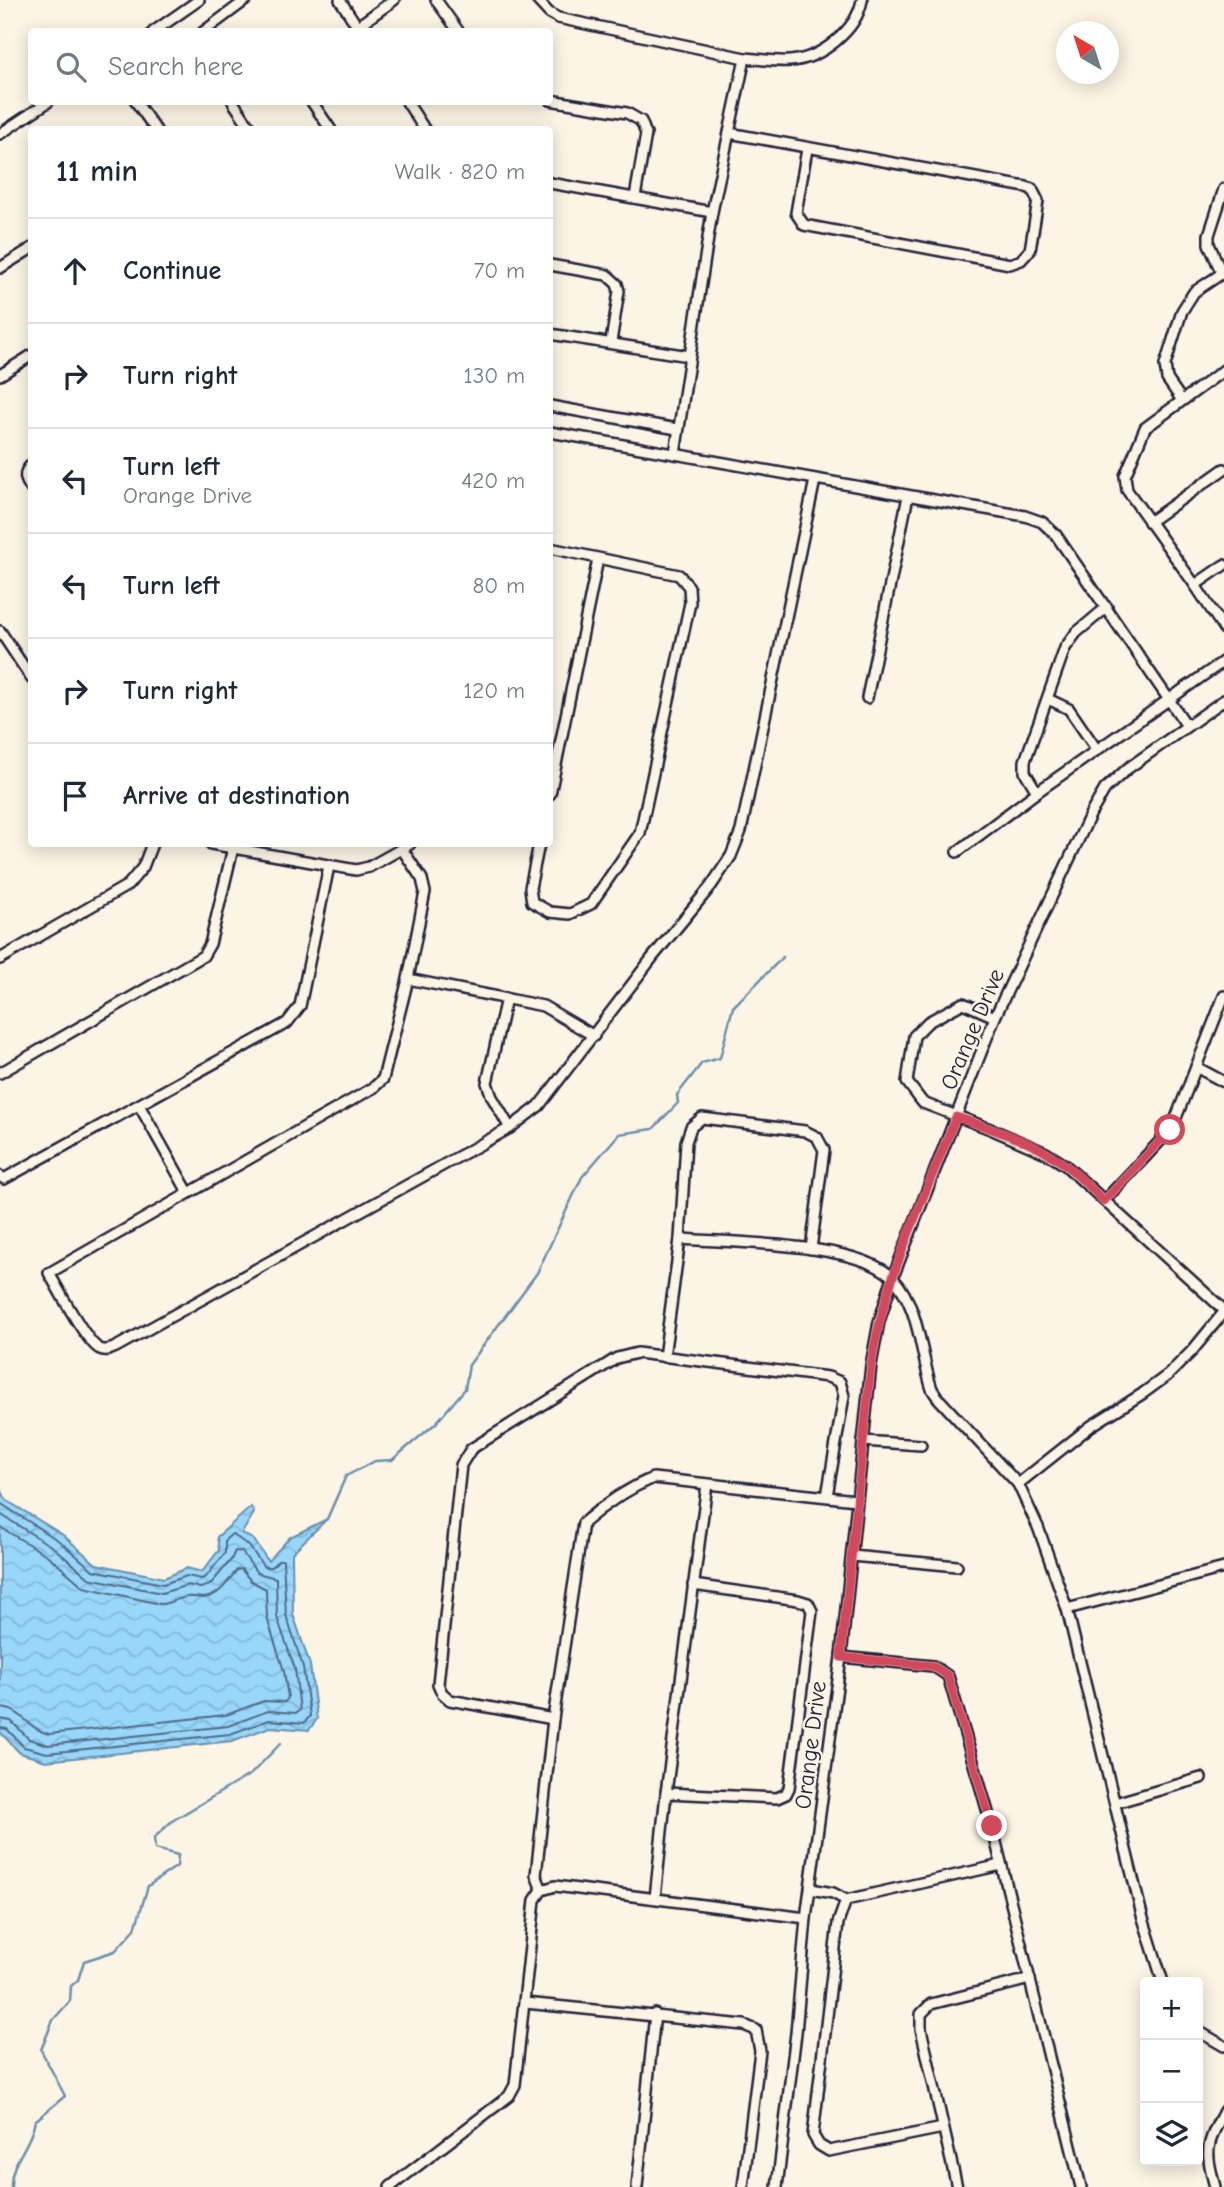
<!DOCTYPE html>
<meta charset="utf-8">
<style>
:root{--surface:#fff;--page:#f2f2f3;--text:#1f2937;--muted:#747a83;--line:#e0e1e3}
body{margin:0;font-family:"Comic Neue",sans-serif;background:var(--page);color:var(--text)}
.controls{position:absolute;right:21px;bottom:21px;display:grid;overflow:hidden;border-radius:7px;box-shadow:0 4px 18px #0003}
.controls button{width:63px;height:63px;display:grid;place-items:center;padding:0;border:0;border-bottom:2px solid var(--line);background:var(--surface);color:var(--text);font:35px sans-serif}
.compass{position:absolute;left:1056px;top:21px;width:63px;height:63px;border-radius:50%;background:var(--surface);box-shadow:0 4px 18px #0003;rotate:321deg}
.stop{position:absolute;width:21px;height:21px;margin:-16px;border:5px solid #d1495b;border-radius:50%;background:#fff}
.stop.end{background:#d1495b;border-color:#fff;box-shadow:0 2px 7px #0008}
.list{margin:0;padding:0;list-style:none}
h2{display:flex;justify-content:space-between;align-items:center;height:91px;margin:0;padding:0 28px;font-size:30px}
h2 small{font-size:23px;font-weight:400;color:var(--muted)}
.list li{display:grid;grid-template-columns:46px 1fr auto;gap:21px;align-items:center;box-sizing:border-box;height:105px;padding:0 28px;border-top:2px solid var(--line)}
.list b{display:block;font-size:26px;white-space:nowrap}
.list p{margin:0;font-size:23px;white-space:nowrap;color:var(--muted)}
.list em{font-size:23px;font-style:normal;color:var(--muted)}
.icon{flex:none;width:38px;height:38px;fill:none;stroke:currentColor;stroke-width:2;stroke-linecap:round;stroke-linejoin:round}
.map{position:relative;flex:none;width:1224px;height:2187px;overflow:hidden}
.search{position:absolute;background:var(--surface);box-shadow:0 4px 18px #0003;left:28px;top:28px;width:525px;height:77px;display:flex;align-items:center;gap:18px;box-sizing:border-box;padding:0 24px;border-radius:7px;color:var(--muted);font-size:26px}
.panel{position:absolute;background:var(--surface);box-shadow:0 4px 18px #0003;left:28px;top:126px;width:525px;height:721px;border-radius:7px}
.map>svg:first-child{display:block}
</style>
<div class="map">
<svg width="1224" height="2187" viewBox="0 0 1224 2187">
<defs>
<pattern id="water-waves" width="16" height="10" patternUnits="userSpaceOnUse" patternTransform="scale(1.75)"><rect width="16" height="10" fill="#98d7fa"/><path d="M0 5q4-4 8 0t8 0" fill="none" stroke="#83b8d7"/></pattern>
</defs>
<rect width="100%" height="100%" fill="#fcf5e5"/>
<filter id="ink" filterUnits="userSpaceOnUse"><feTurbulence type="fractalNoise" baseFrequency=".0143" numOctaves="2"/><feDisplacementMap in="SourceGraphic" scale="14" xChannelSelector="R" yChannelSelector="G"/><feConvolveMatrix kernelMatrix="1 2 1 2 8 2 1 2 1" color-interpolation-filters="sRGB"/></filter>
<g filter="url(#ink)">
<polygon fill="url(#water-waves)" stroke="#698fae" stroke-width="2" points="0,1487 6,1500 63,1535 96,1564 164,1578 187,1568 202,1572 219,1550 217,1537 251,1507 254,1513 242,1533 254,1540 268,1561 290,1537 327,1519 292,1553 293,1614 310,1665 317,1719 309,1730 270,1727 232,1741 46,1761 20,1753 0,1732"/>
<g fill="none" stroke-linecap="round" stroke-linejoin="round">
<g stroke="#516a87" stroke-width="2">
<polyline points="0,1503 59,1541 93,1570 163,1584 187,1576 201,1579 206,1577 225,1553 225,1540 232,1534 249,1546 264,1567 271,1567 279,1560 283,1560 286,1615 303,1667 310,1716 304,1723 269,1720 230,1734 47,1753 24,1747 7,1729 0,1728"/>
<polyline points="0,1514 54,1548 89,1578 162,1593 188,1585 200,1588 210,1585 231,1560 235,1551 242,1552 257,1573 276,1578 277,1617 295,1669 300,1710 296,1713 268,1711 228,1726 48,1745 29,1739 11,1721 0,1719"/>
<path d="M0,1527L48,1556L84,1587L160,1604C171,1604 177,1598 187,1597C192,1596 198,1598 204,1598C220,1596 228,1581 237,1570L241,1569L251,1581L266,1589L267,1618L284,1671L288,1698L285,1702L264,1701L226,1715L49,1734C26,1728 23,1709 0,1708"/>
</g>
<g stroke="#698fae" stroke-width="2.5">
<polyline points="327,1519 346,1476 375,1461 392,1460 436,1423 465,1389 469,1365 537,1273 582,1177 619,1134 653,1129 678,1103 677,1095 702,1063 720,1058 733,1007 783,957"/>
<path d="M11,2187C10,2160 30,2149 35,2121L65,2096L41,2050L53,2020L70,2001L71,1986L78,1980L84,1961L115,1951L135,1929L148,1886L177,1866L178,1855L155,1849L154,1838L172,1821L251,1774L281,1743"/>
</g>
<g stroke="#22223b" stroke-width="14">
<g id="minor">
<polyline points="340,0 361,32"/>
<polyline points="436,0 459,32"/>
<polyline points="537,0 549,13 558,18 745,58"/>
<polyline points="358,26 394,0"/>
<polyline points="153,32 199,0"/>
<polyline points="203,32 246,0"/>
<polyline points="550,100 627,113 641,121 646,134 635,197"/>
<polyline points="136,102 156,130"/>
<polyline points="233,102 252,130"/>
<polyline points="312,102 331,130"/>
<polyline points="407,102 425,130"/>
<polyline points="729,133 1026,187 1032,189 1038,201 1030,250 1021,260 1010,264 804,225 796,213 807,149"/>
<polyline points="0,134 48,102"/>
<polyline points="550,183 712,212"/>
<polyline points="550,265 607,275 617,284 619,291 611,342"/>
<polyline points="0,268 32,248"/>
<polyline points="1222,274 1209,244 1209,235 1224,189"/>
<polyline points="550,334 689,356"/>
<polyline points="1224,370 1145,428 1125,476 1127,490 1195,585 1224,629"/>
<polyline points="0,375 32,355"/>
<polyline points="1181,399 1167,379 1165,365 1182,311 1194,292 1224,272"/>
<polyline points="550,406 677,429"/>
<polyline points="550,432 1025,516 1042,522 1056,535 1187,726"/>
<path d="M675,454L712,212L745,58C760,59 776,62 790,61C821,59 857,30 862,0"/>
<path d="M32,464C22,473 25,480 32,490"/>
<polyline points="1149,522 1224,469"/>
<polyline points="1195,585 1224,565"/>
<polyline points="0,631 32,679"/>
<polyline points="867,698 908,496"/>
<polyline points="1048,699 1069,709 1097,750"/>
<polyline points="1037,792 1025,772 1025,761 1065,648 1076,633 1107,607"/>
<polyline points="550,794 598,559"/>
<polyline points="211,844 356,870 369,867 410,844"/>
<polyline points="539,844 530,888 532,902 550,912 570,914 591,904 640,833 690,603 689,587 679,575 550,548"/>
<path d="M402,849L422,879L425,892L408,979L383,1079L373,1088L49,1273C57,1287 88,1345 100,1349C106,1352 111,1349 116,1347L510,1128L539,1106L652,958L711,886L731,856L741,831L815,480"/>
<polyline points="957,852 1037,792 1224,661"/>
<polyline points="0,959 128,885 143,867 152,844"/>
<polyline points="408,979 543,1006 594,1036"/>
<polyline points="506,998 487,1083 492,1097 510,1128"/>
<polyline points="995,1017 963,1003 928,1022 914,1036 907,1082 923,1103 993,1130 1046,1153 1065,1165 1224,1310"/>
<polyline points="1196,1067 1224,1082"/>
<polyline points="0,1073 203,956 210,944 233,848"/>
<polyline points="139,1105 188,1192"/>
<polyline points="0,1176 4,1179 287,1023 300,1006 329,866"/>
<polyline points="1104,1201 1163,1138 1174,1123 1224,996"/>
<path d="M680,1239C731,1243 859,1242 893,1278C920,1307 920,1354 932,1389L938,1398L1018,1484L1038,1527L1067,1609L1142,1915L1163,1982"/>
<polyline points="664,1357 680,1239 686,1142 691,1127 702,1118 805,1131 817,1137 824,1150 811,1249"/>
<polyline points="863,1441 921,1445"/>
<polyline points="1018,1484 1091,1426 1142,1394 1168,1375 1192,1351 1224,1312"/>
<polyline points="852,1556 957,1566"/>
<polyline points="1067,1609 1224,1568"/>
<polyline points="841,1657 933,1666 948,1676 992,1826 1081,2187"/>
<polyline points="553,1719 450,1700 442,1693 438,1684 461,1465 471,1449 617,1358 637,1353 828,1377 840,1382 844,1396 827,1496"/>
<polyline points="666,1793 777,1798 786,1794 789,1788 812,1611 808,1603 798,1600 693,1585"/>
<polyline points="1115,1803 1201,1778"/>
<polyline points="811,1889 833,1893 846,1900"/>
<path d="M542,1890L536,1875L553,1719L583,1523C605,1504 627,1489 653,1478L856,1500"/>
<polyline points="655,1898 666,1793 707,1484"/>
<polyline points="525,2003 744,2025 756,2030 760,2051 743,2187"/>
<polyline points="1198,2031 1224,2046"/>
<polyline points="943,2128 829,2151 819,2145 813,2135 838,1923 846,1900 1001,1865"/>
<polyline points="390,2187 509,2096 515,2085 535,1900 542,1890 555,1886 806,1918"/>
<polyline points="637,2187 655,2014"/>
<polyline points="777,2187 796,2033 806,1918 841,1657 871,1365 879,1322 893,1277 995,1017 1091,813 1105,789 1127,769 1224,700"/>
<polyline points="957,2187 921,2029 921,2014 931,2004 1030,1979"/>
<path d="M1215,2187C1205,2149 1206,2146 1224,2111"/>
</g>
</g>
<use href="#minor" stroke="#fcf5e5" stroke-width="9"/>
</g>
</g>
<g fill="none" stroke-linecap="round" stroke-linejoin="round" filter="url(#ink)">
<path stroke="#d1495b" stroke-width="9" d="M992,1826L948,1676L933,1666L841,1657L871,1366C884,1279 924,1198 956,1117C992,1129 1033,1141 1063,1163C1078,1174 1090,1188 1104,1201L1170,1130"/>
</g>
<g text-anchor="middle" stroke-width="5" stroke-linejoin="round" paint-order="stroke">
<g font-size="23" fill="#22223b" stroke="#fcf5e5">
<text transform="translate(972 1029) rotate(-67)" y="8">Orange Drive</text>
<text transform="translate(810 1745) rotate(-83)" y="8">Orange Drive</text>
</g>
</g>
</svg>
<div class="controls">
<button>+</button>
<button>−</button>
<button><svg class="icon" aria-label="layers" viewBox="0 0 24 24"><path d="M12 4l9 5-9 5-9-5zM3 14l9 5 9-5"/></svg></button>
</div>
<svg class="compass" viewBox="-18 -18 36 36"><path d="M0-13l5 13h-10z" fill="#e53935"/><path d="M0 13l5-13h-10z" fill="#747a83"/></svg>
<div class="stop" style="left:1170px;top:1130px"></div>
<div class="stop end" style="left:992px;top:1826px"></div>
<div class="search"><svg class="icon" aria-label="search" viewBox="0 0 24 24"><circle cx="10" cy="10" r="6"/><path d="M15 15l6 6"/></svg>Search here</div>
<section class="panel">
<h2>11 min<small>Walk · 820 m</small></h2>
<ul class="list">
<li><svg class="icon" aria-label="ahead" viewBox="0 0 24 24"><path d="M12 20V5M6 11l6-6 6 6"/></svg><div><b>Continue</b></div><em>70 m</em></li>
<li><svg class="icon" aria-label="right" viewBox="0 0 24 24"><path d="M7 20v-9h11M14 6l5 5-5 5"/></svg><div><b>Turn right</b></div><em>130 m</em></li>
<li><svg class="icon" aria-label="left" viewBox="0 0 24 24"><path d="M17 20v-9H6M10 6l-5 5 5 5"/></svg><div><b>Turn left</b><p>Orange Drive</p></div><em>420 m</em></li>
<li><svg class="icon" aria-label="left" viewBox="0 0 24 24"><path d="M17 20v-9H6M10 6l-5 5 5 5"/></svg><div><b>Turn left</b></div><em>80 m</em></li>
<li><svg class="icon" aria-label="right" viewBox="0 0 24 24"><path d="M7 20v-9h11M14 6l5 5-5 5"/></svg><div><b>Turn right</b></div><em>120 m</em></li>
<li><svg class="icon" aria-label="arrive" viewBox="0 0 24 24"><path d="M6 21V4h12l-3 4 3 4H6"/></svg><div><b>Arrive at destination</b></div></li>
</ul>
</section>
</div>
